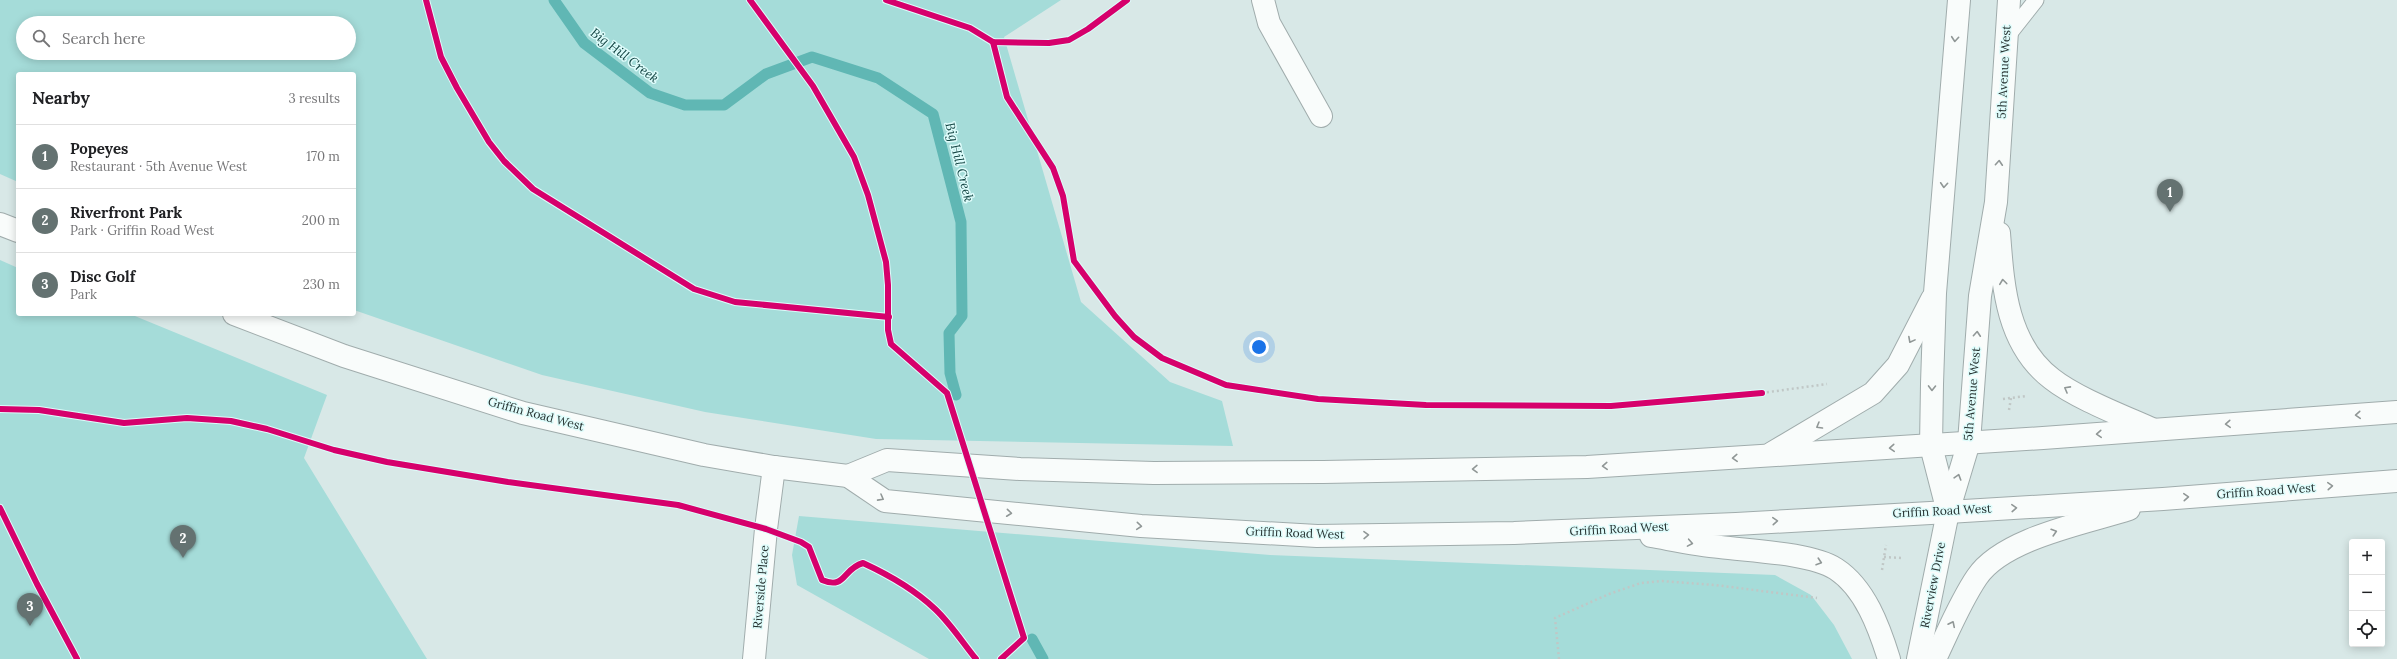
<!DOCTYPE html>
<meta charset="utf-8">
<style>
:root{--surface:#fff;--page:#f6f6f6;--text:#202124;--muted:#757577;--line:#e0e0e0;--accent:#647271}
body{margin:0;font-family:Lora,serif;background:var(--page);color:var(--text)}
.controls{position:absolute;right:12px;bottom:12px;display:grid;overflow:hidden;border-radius:4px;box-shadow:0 2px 10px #0003}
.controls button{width:36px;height:36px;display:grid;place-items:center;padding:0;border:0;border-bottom:1px solid var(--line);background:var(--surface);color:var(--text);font:20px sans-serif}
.you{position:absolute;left:1259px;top:347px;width:14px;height:14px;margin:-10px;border:3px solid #fff;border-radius:50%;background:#1a73e8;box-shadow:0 0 0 6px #1a73e833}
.badge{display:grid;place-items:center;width:26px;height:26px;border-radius:50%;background:var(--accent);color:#fff;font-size:13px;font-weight:700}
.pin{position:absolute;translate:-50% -33px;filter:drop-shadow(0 1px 2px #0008)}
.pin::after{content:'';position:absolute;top:21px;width:14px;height:12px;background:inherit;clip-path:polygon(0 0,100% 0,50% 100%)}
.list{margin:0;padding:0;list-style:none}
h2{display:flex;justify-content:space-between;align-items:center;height:52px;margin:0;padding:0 16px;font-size:17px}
h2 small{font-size:13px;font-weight:400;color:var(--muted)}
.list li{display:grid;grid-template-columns:26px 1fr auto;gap:12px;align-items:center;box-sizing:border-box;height:64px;padding:0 16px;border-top:1px solid var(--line)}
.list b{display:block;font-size:15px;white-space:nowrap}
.list p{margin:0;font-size:13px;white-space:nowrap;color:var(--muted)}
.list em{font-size:13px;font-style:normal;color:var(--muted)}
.icon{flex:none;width:22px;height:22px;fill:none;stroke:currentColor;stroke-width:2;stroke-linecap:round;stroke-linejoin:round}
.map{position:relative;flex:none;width:2397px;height:659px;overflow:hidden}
.search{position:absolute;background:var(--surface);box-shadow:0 2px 10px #0003;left:16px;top:16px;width:340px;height:44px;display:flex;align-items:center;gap:10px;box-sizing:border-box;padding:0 14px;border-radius:22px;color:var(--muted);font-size:15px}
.panel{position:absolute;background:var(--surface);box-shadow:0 2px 10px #0003;left:16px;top:72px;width:340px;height:244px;border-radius:4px}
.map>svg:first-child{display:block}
</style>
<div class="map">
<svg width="2397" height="659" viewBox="0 0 2397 659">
<rect width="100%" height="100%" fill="#d8e8e7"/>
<g fill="#a5dcd9" fill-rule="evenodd">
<path d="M0,0H1061L1004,37L1081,302L1170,382L1222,401L1233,446L876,439L705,412L542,375L354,310V74H18V182L0,174ZM23,23H349V53H23Z"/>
<polygon points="0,260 18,268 18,314 130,314 327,395 304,458 427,659 0,659"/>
<polygon points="799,516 1270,555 1775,575 1811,595 1834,625 1852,659 929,659 797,585 792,555"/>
</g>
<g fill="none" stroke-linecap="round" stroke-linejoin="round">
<g stroke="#60b7b4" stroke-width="11">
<polyline points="554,0 584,43 650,93 685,105 724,105 766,74 812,57 878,78 933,114 961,222 962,316 949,333 950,373 956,395"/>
<polyline points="1032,639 1043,659"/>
</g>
<g stroke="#a0acac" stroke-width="17">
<polyline id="lane" points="2006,38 2036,0"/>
</g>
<g stroke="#a0acac" stroke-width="24">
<g id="street">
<polyline points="1263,0 1269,23 1321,116"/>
<polyline points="754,659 766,529 774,467"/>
</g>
</g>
<g stroke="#a0acac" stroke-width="24">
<g id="secondary">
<polyline points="0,224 18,231"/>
<path d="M1999,233C2003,285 2006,344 2052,379C2076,398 2123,416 2152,429"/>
<polyline points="234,314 344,356 523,413 704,455 774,467 848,476 885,501 1141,526 1317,536 1514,533 1736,524 1948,512 2163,499 2397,481"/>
<polyline points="1772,453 1873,393 1898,365 1932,299"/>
<polyline points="848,476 887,460 1020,469 1154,473 1323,472 1587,467 2043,438 2397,412"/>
<polyline points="1948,512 1931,446 1932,384 1935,293 1959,0"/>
<path d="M1651,536C1674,540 1697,545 1720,547C1751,551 1811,553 1836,569C1865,588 1879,627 1889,659"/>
<polyline points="1918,659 1948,512 1969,442 1980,296 1996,202 2009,0"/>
<path d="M1935,659C1948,632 1960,602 1977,577C2003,538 2086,523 2129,509"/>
</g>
</g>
<g stroke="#c0c7c6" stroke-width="2.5" stroke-dasharray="2 3" stroke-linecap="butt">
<polyline points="1762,393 1827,384"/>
<polyline points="2003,399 2026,396"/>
<polyline points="2009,410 2011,398"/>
<polyline points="1884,557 1902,558"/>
<polyline points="1882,570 1886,545"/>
<polyline points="1559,659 1555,618 1609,594 1641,583 1661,581 1715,585 1817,598"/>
</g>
<use href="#lane" stroke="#f9fcfb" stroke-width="15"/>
<use href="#street" stroke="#f9fcfb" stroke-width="22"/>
<use href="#secondary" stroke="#f9fcfb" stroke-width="22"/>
<g stroke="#defcfb" stroke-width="8">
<g id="cycleway">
<polyline points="426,0 441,57 457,88 489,142 504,161 533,189 694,289 735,302 889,317"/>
<polyline points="750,0 813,86 854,157 868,195 886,262 888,285 888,330 891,344 947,393 1024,638 1001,659"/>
<polyline points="886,0 970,28 993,42 1049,43 1069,40 1088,29 1127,0"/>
<polyline points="993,42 1007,97 1053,168 1063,196 1074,261 1115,316 1134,337 1162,358 1226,385 1318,399 1426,405 1611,406 1762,393"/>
<path d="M0,409L39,410L124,423L187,418L231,421L267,429L334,450L387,462L508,482L678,505L766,529L801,542L809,547L822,580C846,590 842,569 863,563C889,575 914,589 935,609C950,623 963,643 976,659"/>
<polyline points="0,508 37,584 77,659"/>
</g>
</g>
<use href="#cycleway" stroke="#d6006c" stroke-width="6"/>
</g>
<defs><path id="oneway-chevron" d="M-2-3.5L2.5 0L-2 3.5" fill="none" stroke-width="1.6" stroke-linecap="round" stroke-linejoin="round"/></defs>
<g stroke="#909796">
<use href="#oneway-chevron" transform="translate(1955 39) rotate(95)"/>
<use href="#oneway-chevron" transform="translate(1999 163) rotate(-86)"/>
<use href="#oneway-chevron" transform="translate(1944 185) rotate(94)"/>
<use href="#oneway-chevron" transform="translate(2003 282) rotate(-97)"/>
<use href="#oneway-chevron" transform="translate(1977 334) rotate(-86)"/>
<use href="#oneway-chevron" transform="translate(1911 340) rotate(118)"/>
<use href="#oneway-chevron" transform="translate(1932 388) rotate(91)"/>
<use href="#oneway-chevron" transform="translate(2067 389) rotate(-151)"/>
<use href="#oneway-chevron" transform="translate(2358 415) rotate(176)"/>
<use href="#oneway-chevron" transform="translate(2228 424) rotate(176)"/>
<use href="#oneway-chevron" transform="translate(1819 426) rotate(150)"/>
<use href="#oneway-chevron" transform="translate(2099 434) rotate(176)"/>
<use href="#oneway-chevron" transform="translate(1892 448) rotate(176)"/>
<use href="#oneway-chevron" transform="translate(1735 458) rotate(177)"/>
<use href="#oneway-chevron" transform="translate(1605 466) rotate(177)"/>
<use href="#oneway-chevron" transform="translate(1475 469) rotate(179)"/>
<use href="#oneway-chevron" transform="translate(1958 477) rotate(-73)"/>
<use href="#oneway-chevron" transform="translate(2330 486) rotate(-4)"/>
<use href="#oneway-chevron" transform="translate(2186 497) rotate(-4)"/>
<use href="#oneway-chevron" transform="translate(881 498) rotate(29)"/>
<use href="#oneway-chevron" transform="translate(2014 508) rotate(-3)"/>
<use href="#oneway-chevron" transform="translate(1009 513) rotate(6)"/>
<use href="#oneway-chevron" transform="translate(1775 521) rotate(-4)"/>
<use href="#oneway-chevron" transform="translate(1139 526) rotate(5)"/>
<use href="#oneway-chevron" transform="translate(2054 532) rotate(-17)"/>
<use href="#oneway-chevron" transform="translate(1366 535) rotate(-1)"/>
<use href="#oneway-chevron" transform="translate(1690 543) rotate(10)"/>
<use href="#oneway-chevron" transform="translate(1819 562) rotate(18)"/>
<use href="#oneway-chevron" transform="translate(1952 624) rotate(-64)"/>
</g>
<g text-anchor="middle" stroke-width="3" stroke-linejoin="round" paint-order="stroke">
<g font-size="12" fill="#263231" stroke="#defcfb">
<text transform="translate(2004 72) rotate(-87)" y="4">5th Avenue West</text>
<text transform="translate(1972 394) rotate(-85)" y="4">5th Avenue West</text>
<text transform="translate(536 414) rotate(15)" y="4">Griffin Road West</text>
<text transform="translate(2266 491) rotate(-4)" y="4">Griffin Road West</text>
<text transform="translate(1942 511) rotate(-3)" y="4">Griffin Road West</text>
<text transform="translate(1619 529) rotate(-3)" y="4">Griffin Road West</text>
<text transform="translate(1295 533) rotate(2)" y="4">Griffin Road West</text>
<text transform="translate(1933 585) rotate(-79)" y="4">Riverview Drive</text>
<text transform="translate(761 587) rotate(-85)" y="4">Riverside Place</text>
</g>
<g font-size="13" font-style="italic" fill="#134543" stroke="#defcfb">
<text transform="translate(625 55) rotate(37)" y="5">Big Hill Creek</text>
<text transform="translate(960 162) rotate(76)" y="5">Big Hill Creek</text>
</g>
</g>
</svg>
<div class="controls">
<button>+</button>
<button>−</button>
<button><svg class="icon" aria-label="locate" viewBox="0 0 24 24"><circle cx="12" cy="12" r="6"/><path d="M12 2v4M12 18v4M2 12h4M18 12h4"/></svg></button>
</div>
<div class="you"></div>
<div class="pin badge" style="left:2170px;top:212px">1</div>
<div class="pin badge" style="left:183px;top:558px">2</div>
<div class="pin badge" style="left:30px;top:626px">3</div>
<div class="search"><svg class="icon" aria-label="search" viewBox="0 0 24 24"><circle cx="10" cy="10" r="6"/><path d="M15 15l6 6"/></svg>Search here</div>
<section class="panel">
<h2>Nearby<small>3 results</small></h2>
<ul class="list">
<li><span class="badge">1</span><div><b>Popeyes</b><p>Restaurant · 5th Avenue West</p></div><em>170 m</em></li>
<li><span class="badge">2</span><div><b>Riverfront Park</b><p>Park · Griffin Road West</p></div><em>200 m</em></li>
<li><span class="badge">3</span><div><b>Disc Golf</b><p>Park</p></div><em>230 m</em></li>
</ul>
</section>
</div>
